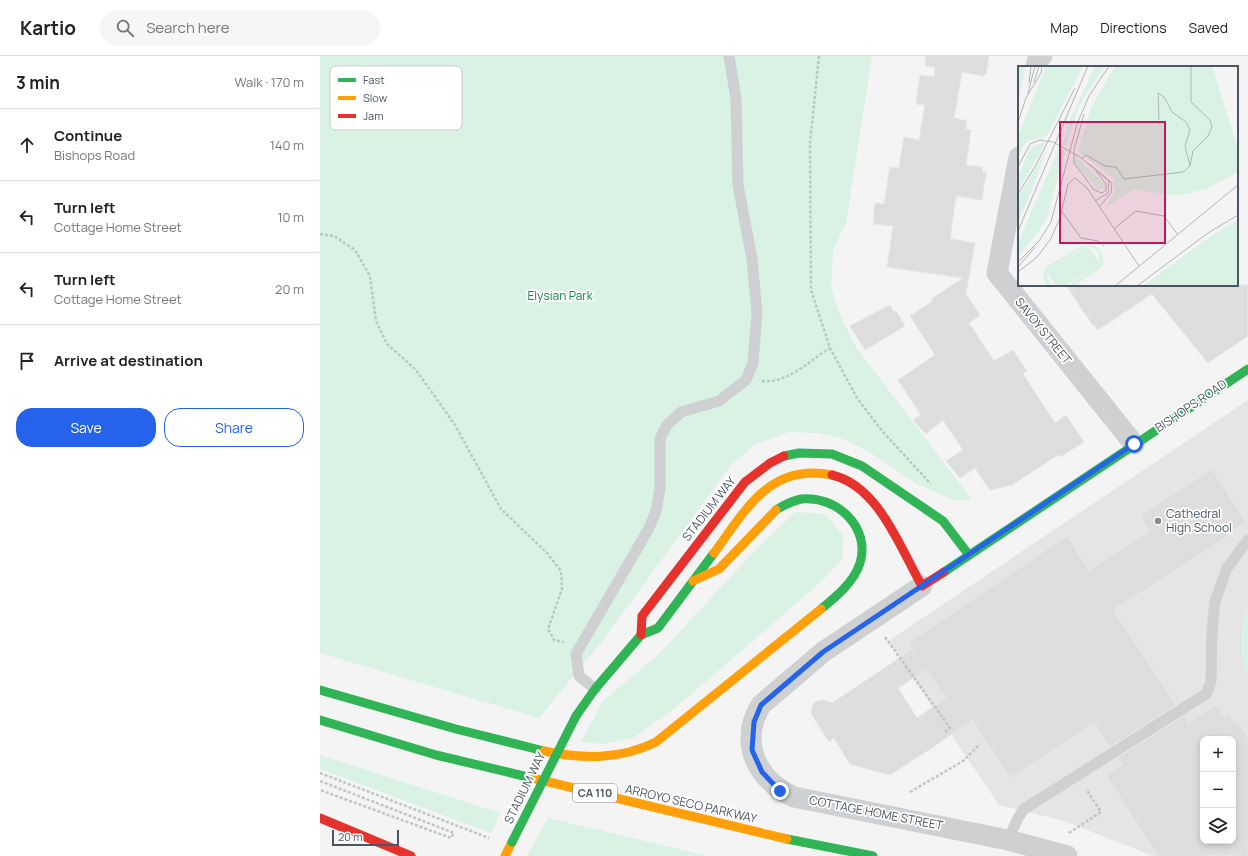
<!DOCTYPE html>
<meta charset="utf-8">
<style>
:root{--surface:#fff;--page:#f6f6f6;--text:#222;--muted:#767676;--line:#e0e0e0;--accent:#2563eb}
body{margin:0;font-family:Manrope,sans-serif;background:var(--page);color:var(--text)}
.controls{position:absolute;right:12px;bottom:12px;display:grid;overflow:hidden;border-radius:8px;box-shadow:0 2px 6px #0003}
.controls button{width:36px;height:36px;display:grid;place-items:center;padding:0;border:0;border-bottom:1px solid var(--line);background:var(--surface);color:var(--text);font:20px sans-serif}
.scale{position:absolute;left:12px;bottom:10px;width:67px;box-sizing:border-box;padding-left:4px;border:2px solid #4a5661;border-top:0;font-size:11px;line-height:14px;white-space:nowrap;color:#4a5661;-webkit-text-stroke:3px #fff;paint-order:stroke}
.stop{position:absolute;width:12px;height:12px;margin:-9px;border:3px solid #2563eb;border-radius:50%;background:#fff}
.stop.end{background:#2563eb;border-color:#fff;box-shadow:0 1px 4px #0008}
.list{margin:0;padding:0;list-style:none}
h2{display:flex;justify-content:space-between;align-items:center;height:52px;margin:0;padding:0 16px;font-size:17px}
h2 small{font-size:13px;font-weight:400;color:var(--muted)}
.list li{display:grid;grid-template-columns:26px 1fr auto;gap:12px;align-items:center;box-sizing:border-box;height:72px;padding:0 16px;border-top:1px solid var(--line)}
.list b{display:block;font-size:15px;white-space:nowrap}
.list p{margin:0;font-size:13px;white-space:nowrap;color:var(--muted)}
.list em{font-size:13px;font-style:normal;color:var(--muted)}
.actions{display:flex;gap:8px;padding:12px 16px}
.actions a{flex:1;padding:9px 0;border:1px solid var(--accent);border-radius:16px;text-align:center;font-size:14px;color:var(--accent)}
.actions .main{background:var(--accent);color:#fff}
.icon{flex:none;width:22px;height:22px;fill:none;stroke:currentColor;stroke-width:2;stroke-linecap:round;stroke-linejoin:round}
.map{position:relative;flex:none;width:928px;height:800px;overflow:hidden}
header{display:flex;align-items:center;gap:24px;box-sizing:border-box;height:56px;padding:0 20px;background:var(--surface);border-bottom:1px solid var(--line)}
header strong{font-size:19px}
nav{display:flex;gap:22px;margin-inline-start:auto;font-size:14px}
.search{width:280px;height:36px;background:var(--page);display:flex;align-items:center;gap:10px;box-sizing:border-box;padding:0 14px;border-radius:22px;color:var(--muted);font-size:15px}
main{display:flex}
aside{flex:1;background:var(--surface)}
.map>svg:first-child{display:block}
</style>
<header>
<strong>Kartio</strong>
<div class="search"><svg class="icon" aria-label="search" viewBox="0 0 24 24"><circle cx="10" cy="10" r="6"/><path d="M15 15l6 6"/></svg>Search here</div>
<nav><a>Map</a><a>Directions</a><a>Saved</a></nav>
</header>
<main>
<aside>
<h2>3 min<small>Walk · 170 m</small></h2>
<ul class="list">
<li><svg class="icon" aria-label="ahead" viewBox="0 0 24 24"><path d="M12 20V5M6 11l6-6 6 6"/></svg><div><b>Continue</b><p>Bishops Road</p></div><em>140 m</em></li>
<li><svg class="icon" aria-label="left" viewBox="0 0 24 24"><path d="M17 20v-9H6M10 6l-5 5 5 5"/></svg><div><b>Turn left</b><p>Cottage Home Street</p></div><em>10 m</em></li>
<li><svg class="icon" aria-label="left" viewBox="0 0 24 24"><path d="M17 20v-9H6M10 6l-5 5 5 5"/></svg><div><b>Turn left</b><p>Cottage Home Street</p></div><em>20 m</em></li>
<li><svg class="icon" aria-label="arrive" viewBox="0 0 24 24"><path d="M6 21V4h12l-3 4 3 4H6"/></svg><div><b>Arrive at destination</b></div></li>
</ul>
<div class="actions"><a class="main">Save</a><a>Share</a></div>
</aside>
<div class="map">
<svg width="928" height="800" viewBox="0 0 928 800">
<rect width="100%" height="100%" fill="#f4f4f4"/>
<path fill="#e6e5e6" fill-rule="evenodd" d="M928,344V800H833L744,765L679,749L568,585ZM883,683H913V785H883Z"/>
<g fill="#d9f2e3">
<polygon points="0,0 552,0 526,167 513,194 511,231 519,257 536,291 652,444 634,444 595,427 548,395 520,382 500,377 469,376 436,388 411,409 283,584 219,662 0,597"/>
<polygon points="475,456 505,458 523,480 522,504 501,526 354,653 313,682 283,688 261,686 283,645 339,598 427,503"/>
<path d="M928,551V621C918,598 920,574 928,551Z"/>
<polygon points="0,699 180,757 171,777 0,713"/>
<polygon points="228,762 388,800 207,800"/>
</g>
<g fill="#ddddde" stroke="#e5e6e7" fill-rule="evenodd">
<polygon points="606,0 669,0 666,18 664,18 664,20 642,16 634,62 647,65 646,73 651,74 646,109 663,111 662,116 666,116 662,144 636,140 630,183 655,187 646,238 660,259 649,267 674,305 693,294 707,315 703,318 735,367 746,359 764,386 740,401 738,399 692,429 670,434 655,412 640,422 626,405 643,394 623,364 606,378 593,364 601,359 578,324 615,299 590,260 613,245 611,243 643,222 567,211 573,170 553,168 555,147 564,148 570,111 579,112 584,81 599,84 605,49 596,48 600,19 614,21 615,11 605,10"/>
<polygon points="746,229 928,229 928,280 888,307 832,238 778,274 774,269 773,270"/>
<polygon points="570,249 574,256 576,255 585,270 545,294 530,270"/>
<path d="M892,413L926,466L907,478L908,480L793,554L856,649L790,691L774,667L690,722L652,664L612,692L570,719L530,708L514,682L509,686L491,657L493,648L497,645L503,644L512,647L593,593L589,586L747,480L769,514L830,475L820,460ZM606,614L626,642L597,662L578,632Z"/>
<path d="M896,649L905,661L909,658L916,668L918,666L928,681V800H838L786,719L802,709L797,702L864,660L868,667ZM883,683H913V785H883Z"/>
</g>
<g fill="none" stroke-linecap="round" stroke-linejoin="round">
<g stroke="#bcc7c4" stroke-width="2.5" stroke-dasharray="3 2" stroke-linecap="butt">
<polyline points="499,0 490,87 491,234 510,292 537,342 562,375 611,428"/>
<polyline points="0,178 14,180 35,194 50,220 56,265 67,288 96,314 135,369 181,453 227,497 241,515 242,533 228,573 234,584 244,586"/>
<path d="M442,325C468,328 490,304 510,292"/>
<polyline points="565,581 630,672 624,676"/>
<polyline points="0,717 169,782"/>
<polyline points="0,725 134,777 131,782 0,734"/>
<polyline points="590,736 643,705 660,688"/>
<polyline points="749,777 781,756 766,733"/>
</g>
<g stroke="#ced0d2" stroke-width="11">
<polyline points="275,633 259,620 256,598 329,472 336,455 340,432 340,383 347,369 361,356 399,345 426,324 433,307 437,257 432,203 418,129 416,43 409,0"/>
<polyline points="688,784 698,762 704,753 886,638 891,626 892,574 895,546 907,512 928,484"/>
</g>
<g stroke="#ced0d2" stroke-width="21">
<polyline points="716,11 718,3 722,0"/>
<polyline points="699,101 677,217 814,388"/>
<path d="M602,530L503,596L441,649C418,687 437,724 474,741L688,784L747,800"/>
</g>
<g stroke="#30b455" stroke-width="9">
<polyline points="464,400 479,397 512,398 542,410 623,465 649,499"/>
<path d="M456,454C464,449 472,445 481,443C516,439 551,471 540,507C534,526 516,541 501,553"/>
<polyline points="624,516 928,313"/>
<polyline points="0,634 136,673 224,695"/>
<polyline points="256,660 275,633 321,579 338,572 394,497"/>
<polyline points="0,664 116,699 212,722"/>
<polyline points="467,783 553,800"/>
</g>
<g stroke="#ff9f0a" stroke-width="9">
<path d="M394,497C425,455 450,406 512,419"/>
<polyline points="373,525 399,513 456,454"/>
<path d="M224,695C262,703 300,704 336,686L501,553"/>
<polyline points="212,722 467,783"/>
<polyline points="185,800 192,786"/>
</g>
<g stroke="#e5322d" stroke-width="9">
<path d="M512,419C559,430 580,492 602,530L624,516"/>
<polyline points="321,579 322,560 425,426 450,407 464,400"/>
<polyline points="0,762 91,800"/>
</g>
<polyline stroke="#30b455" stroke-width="9" points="192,786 256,660"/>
</g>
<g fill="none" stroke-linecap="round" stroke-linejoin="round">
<polyline stroke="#2563eb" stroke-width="5" points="460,735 442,716 432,694 434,666 441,649 503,596 814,388"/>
</g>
<circle fill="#868d94" stroke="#fff" stroke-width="1.5" cx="838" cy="465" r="4"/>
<g text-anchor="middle" stroke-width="3.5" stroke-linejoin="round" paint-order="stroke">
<rect fill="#fff" stroke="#808990" stroke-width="1" x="253" y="728" width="44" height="18" rx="3"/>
<g font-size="11" font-weight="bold" fill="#4a5661">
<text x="275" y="741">CA 110</text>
</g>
<g font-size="12" fill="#17864f" stroke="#fff">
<text x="240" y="244">Elysian Park</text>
</g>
<g font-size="12" fill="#4a5661" stroke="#fff">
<text transform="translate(723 275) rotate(51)" y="4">SAVOY STREET</text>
<text transform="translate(871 350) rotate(-34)" y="4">BISHOPS ROAD</text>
<text transform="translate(389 453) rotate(-52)" y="4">STADIUM WAY</text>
<text transform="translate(205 732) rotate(-64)" y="4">STADIUM WAY</text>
<text transform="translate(371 748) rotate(13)" y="4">ARROYO SECO PARKWAY</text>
<text transform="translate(556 757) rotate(11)" y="4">COTTAGE HOME STREET</text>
</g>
<g font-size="12" fill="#4a5661" stroke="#fff" text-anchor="start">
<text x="846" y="462">Cathedral<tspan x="846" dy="14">High School</tspan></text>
</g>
</g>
<g transform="translate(698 10)">
<rect width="220" height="220" fill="#f4f4f4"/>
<path d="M1,0H8L0,36V4ZM28,0H65L28,71L11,74L6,79L0,90V70ZM77,0H86L61,40L48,80L45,78L54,49ZM97,0H194L220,83V106L188,123L158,130L116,123L88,141L97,124L96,113L60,85L74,40ZM27,76L24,84L0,124V111L11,85L15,80ZM41,82L47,86L29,151L19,168L0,190V177ZM28,85L13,126L0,156V132ZM57,90L87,118V122L81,124L78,122L57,97ZM220,154V220H125L190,172ZM67,177H74L82,183L86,195L83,202L56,220H50L82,198L47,220H38L29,206L32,220H28L25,209L27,202ZM68,180H73L80,186L82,198L70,180L29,205Z" fill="#d9f2e3" fill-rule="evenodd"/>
<path fill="none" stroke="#b0b5b9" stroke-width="1" d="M16,16L21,0M11,17L13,0M10,27L17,0M66,48L56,84V97L76,124L84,127L88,124V118L78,105M0,56L8,32L23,7L24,0M64,92L68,89L87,100L98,101L106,113L165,106L172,100L167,80L172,64L168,56L154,46L146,31L140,27L141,54M71,98L94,117L93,127L81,141M172,100L175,85L190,70L194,61L192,54L173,36V0M0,101L12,78L22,74L35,76L62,91L91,115L90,127L77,135M0,128L18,99L57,22M44,146L63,172L80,175L86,180M96,163L118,145L146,150L160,169M0,165L70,0M0,196L21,175L33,156L59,58L71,30L91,0M0,201L17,181M0,206L19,191L32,174L42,152L50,118L57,112L69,122L121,200M97,220L220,119M119,220L190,167L220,149"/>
<path fill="#c2185b" fill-opacity="0.15" stroke="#c2185b" stroke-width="2" d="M42,56H147V177H42Z"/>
<rect width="220" height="220" fill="none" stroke="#4a5661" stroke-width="2"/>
</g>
<rect x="10" y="10" width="132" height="64" rx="6" fill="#fff" stroke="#c9ccd0" stroke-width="1"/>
<rect x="18" y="22" width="18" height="4" fill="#30b455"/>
<rect x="18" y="40" width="18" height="4" fill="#ff9f0a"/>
<rect x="18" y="58" width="18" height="4" fill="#e5322d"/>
<g font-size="11" fill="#4a5661">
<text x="43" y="28">Fast</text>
<text x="43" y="46">Slow</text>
<text x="43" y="64">Jam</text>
</g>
</svg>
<div class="controls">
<button>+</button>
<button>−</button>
<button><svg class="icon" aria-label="layers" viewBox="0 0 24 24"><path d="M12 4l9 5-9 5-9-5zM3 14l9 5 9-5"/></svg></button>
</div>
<div class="scale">20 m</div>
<div class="stop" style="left:814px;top:388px"></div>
<div class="stop end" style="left:460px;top:735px"></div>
</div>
</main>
